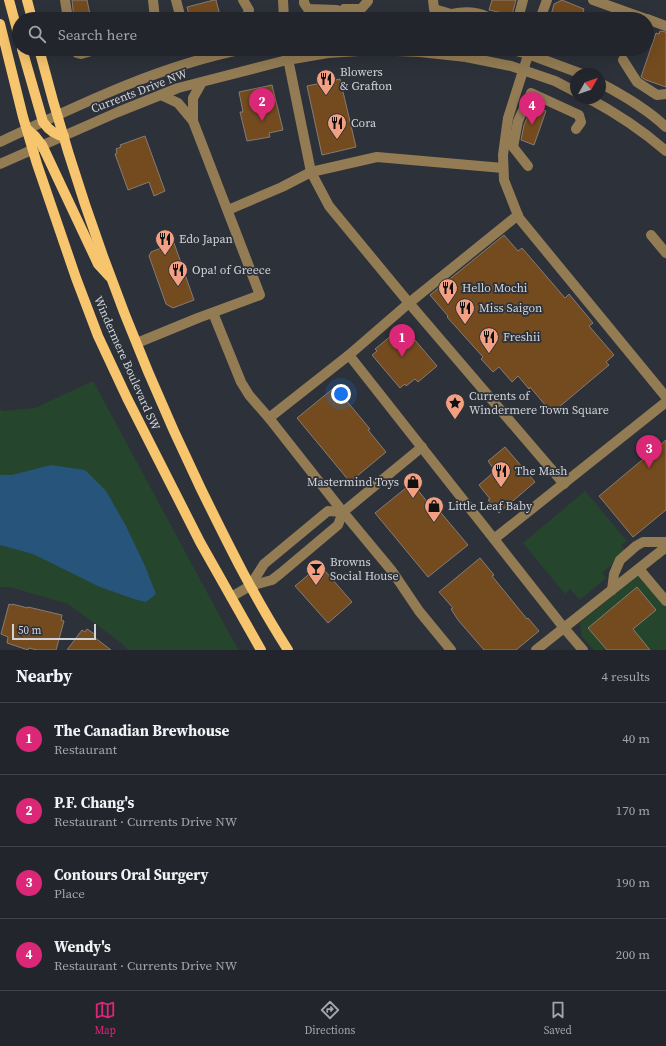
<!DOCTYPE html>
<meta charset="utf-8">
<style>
:root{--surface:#22252b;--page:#2a2d33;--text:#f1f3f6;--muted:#a2a5a9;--line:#3f4247;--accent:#db2777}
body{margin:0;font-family:"Source Serif 4",serif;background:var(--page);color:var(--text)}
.compass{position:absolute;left:570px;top:68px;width:36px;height:36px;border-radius:50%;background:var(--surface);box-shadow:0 4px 16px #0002;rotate:50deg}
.scale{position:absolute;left:12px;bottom:10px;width:84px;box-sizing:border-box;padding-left:4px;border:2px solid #d0d3d8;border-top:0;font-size:11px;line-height:14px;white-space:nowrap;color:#d0d3d8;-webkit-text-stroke:3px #2d3139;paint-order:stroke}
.you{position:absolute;left:341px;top:394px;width:14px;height:14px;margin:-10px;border:3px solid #fff;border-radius:50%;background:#1a73e8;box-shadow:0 0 0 6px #1a73e833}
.badge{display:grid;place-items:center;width:26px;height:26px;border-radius:50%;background:var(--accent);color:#fff;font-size:13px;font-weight:700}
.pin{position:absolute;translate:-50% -33px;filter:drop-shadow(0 1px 2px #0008)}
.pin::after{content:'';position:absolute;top:21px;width:14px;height:12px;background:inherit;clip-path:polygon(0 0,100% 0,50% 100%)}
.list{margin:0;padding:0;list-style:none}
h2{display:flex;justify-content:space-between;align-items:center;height:52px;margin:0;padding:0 16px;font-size:17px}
h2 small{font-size:13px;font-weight:400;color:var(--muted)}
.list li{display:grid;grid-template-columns:26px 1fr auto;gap:12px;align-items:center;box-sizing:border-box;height:72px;padding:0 16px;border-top:1px solid var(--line)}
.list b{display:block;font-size:15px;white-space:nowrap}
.list p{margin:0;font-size:13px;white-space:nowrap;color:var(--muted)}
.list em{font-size:13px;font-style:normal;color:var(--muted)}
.icon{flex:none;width:22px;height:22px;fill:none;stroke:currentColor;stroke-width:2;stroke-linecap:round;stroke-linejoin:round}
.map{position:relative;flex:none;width:666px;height:650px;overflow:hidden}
.search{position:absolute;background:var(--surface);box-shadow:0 4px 16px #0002;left:12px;right:12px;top:12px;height:44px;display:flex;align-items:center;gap:10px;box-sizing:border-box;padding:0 14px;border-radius:22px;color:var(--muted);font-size:15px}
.sheet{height:340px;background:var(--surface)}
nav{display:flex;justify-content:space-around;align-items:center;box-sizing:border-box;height:56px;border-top:1px solid var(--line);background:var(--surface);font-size:11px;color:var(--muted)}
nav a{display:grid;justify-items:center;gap:2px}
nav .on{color:var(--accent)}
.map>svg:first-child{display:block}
</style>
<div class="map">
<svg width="666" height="650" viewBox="0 0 666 650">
<rect width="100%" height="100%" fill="#2d3139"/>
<g fill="#26452d">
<polygon points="93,381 230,635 239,650 128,650 120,642 68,604 10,587 0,587 0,409 3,411 35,408"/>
<polygon points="585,491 627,541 621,545 627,552 602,573 606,578 580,600 570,589 565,594 523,543"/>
<polygon points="638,575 666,607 666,650 594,650 582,637 580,623"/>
</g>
<polygon fill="#27547a" points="51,465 85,470 106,491 126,526 145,566 156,594 146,602 134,599 100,587 33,554 0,545 0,475 12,475"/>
<g fill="#734b1f" stroke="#857c74">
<polygon points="72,0 87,0 91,19 74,19"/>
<polygon points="214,0 216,0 221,19 190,19 187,7"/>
<polygon points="492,0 516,0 512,15 489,10"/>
<polygon points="562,0 584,9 581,19 550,19 554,4"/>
<polygon points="660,31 666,32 666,87 646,80 641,77 656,33 659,34"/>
<polygon points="340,79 356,147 322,155 307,86"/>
<polygon points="272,85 283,130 269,133 270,137 247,141 240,112 243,112 239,92"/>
<polygon points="532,106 546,111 534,145 521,140 524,125"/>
<polygon points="145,136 165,191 154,196 149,182 128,190 115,154 117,153 116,149 121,147 120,145"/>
<polygon points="504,235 518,251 522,248 565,298 569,294 593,323 589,326 614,355 606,362 609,365 552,413 530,387 529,389 518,376 512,382 499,367 493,372 481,359 483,357 447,317 448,316 430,295"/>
<polygon points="174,243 194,300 173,308 166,304 149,256 151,252"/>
<polygon points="403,326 437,366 418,382 415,379 406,386 405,384 400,388 372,355 377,351 375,349"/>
<polygon points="335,387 370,429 368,430 386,452 350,482 297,418"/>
<polygon points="666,440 666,510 633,537 599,496"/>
<polygon points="505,447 535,482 499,513 488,500 490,499 479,485 495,471 488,461"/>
<polygon points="412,483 429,504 432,502 468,545 428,577 375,513"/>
<polygon points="480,558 494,575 492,576 527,619 528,618 539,631 516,650 484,650 458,620 451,609 453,608 439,592"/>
<polygon points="320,565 352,602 328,623 295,586"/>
<polygon points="637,587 656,610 633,629 650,650 607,650 588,628"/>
<polygon points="9,604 12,605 12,604 28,608 28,607 62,615 61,620 64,621 56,650 37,650 29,648 28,650 7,643 8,637 1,634"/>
<polygon points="87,629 96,635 94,637 111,650 67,650 82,630 85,632"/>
</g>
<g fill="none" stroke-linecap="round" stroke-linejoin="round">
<g stroke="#937c54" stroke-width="10">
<polyline points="65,0 68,19"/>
<polyline points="153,0 155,19"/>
<polyline points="176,0 181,19"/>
<polyline points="283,0 284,19"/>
<polyline points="304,0 304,3 308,9 337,10"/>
<polyline points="433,0 434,9 451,14 461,19"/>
<polyline points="593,0 646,19"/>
<polyline points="344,9 361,9 368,1"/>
<path d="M451,14C464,11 480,11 491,19"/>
<polyline points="242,19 246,18 249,10 243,0"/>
<polyline points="518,19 523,0"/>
<polyline points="540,19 547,0"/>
<polyline points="647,19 666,26"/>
<polyline points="75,49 77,53 81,54 98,49"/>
<polyline points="286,49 311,172 329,206 409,303 564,484"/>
<polyline points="509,49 528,54 582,74"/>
<polyline points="530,49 508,118 503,155 504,180 519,218 666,397"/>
<polyline points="623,60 637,82 657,95 666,94"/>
<path d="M600,83C623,95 647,109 666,127"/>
<path d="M588,98C616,113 642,130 666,151"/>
<polyline points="193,121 193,98 202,82"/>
<path d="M0,142C79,105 158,66 244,49"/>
<polyline points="0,164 118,112 178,88 287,60 328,53 374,50 420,52 466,57 511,66 555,81 576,92"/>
<polyline points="528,166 513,147 518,121 531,93 579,115 581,122 576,129"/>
<polyline points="228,210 282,187 311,172 377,157 503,168"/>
<polyline points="651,235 666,253"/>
<polyline points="213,313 241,382 249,395 269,418"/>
<polyline points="137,343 198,318 260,295 193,121 178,103 161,95"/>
<polyline points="349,355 564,628 583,650"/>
<polyline points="494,539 666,402"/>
<polyline points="639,569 666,601"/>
<polyline points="250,586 264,564 328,511 343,512"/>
<polyline points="612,590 614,574 620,560 636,546 643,542 666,542"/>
<polyline points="231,597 250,586 272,580 281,573 338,525 343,512 422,447"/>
<polyline points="451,650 419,611 392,571 343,512 269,418 349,355 409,303 518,215"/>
<polyline points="536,650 666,547"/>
</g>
<g stroke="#f6c56e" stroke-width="10">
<polyline points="9,0 19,37"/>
<polyline points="27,0 32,19"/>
<polyline points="0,24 23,117 37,164 76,278 98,336 127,398 200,542 261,650"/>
<path d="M22,49L43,122C48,129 54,135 64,136"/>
<path d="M39,49C78,200 133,348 201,489C228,544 255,599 288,650"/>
<polyline points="27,129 35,136 42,145 98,264 109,276"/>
</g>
</g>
<defs>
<g id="restaurant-pin" transform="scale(1)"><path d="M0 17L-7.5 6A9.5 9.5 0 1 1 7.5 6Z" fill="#f39f82" stroke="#2d3139"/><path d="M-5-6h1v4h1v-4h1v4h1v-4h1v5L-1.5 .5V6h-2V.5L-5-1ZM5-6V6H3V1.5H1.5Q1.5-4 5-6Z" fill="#111"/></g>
<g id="sight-pin" transform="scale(1)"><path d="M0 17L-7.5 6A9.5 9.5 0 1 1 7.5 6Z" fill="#f39f82" stroke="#2d3139"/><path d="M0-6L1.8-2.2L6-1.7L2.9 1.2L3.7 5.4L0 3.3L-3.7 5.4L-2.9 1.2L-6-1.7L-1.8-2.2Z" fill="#111"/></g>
<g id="shop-pin" transform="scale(1)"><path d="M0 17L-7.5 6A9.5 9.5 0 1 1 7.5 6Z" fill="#f39f82" stroke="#2d3139"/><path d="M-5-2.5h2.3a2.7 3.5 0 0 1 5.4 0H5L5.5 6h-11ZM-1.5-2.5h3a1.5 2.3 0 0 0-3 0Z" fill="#111"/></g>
<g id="bar-pin" transform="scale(1)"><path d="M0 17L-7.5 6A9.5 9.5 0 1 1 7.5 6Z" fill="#f39f82" stroke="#2d3139"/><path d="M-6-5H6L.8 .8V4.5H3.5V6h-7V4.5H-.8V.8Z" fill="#111"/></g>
</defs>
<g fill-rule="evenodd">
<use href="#restaurant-pin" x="326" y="79"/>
<use href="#restaurant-pin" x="337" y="123"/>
<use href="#restaurant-pin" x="165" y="239"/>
<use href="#restaurant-pin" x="178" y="270"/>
<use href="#restaurant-pin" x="448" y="288"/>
<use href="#restaurant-pin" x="465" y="308"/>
<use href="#restaurant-pin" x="489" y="337"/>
<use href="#sight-pin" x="455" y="403"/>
<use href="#restaurant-pin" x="501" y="471"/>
<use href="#shop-pin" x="413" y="482"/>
<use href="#shop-pin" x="434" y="506"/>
<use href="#bar-pin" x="316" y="569"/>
</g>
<g text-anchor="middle" stroke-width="3.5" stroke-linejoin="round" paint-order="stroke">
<g font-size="12" fill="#d0d3d8" stroke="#2d3139" text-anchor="start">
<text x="340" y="76">Blowers<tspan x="340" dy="14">&amp; Grafton</tspan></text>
<text x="351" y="127">Cora</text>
<text x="179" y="243">Edo Japan</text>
<text x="192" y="274">Opa! of Greece</text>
<text x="462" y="292">Hello Mochi</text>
<text x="479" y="312">Miss Saigon</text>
<text x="503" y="341">Freshii</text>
<text x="469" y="400">Currents of<tspan x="469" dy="14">Windermere Town Square</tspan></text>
<text x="515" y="475">The Mash</text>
<text x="399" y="486" text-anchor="end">Mastermind Toys</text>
<text x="448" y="510">Little Leaf Baby</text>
<text x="330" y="566">Browns<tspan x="330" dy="14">Social House</tspan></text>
</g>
<g font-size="12" fill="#d0d3d8" stroke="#2d3139">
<text transform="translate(139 91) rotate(-21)" y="4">Currents Drive NW</text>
<text transform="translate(127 363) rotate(66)" y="4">Windermere Boulevard SW</text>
</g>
</g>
</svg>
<svg class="compass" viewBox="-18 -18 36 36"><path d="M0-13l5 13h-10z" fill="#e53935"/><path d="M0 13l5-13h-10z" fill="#a2a5a9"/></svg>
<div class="scale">50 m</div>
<div class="you"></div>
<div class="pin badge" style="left:402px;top:357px">1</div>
<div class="pin badge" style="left:262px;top:121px">2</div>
<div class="pin badge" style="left:649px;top:468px">3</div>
<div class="pin badge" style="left:532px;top:125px">4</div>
<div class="search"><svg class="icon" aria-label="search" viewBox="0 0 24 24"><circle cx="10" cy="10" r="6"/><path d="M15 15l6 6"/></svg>Search here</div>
</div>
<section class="sheet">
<h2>Nearby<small>4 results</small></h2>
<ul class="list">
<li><span class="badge">1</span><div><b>The Canadian Brewhouse</b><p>Restaurant</p></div><em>40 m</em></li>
<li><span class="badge">2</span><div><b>P.F. Chang's</b><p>Restaurant · Currents Drive NW</p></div><em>170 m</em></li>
<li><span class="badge">3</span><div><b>Contours Oral Surgery</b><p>Place</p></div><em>190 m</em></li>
<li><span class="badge">4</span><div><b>Wendy's</b><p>Restaurant · Currents Drive NW</p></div><em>200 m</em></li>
</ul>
</section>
<nav>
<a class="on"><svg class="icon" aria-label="map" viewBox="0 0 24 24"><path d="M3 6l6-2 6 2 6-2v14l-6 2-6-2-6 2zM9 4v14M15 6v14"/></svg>Map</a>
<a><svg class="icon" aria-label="directions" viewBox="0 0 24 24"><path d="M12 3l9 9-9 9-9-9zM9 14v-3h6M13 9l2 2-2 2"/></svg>Directions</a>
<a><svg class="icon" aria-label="saved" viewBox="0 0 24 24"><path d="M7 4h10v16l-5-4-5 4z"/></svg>Saved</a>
</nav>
